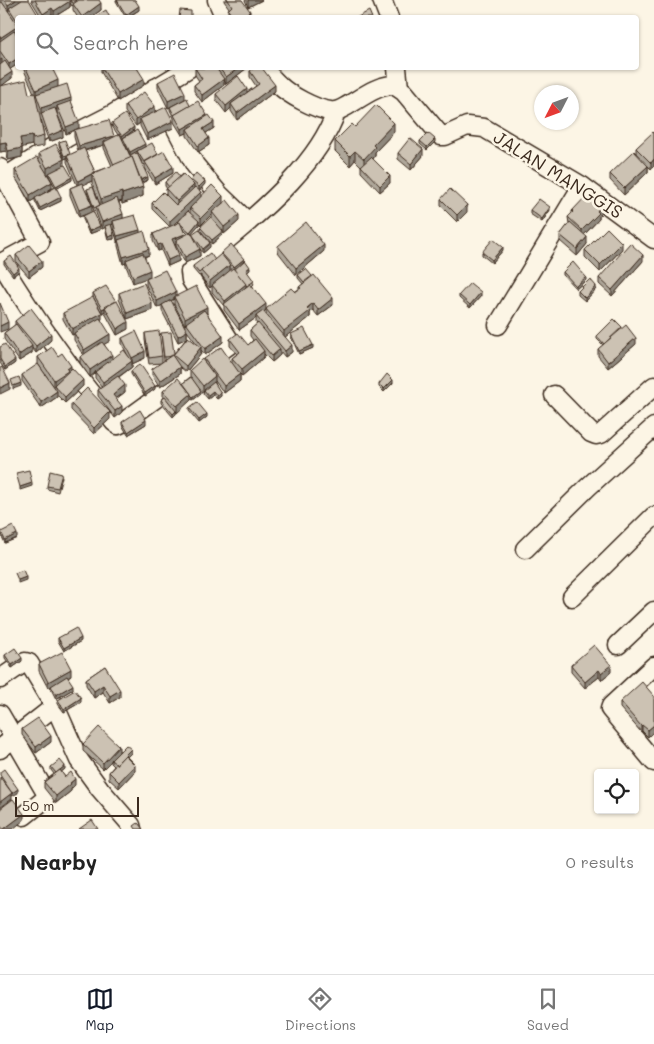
<!DOCTYPE html>
<style>
:root{--surface:#fff;--page:#f2f2f2;--text:#222;--muted:#767676;--line:#e0e0e0;--accent:#111827}
body{margin:0;font-family:Mali,sans-serif;background:var(--page);color:var(--text)}
.controls{position:absolute;right:15px;bottom:15px;display:grid;overflow:hidden;border-radius:5px;box-shadow:0 1px 4px #0004}
.controls button{width:45px;height:45px;display:grid;place-items:center;padding:0;border:0;border-bottom:1px solid var(--line);background:var(--surface);color:var(--text);font:25px sans-serif}
.compass{position:absolute;left:534px;top:85px;width:45px;height:45px;border-radius:50%;background:var(--surface);box-shadow:0 1px 4px #0004;rotate:228deg}
.scale{position:absolute;left:15px;bottom:12px;width:124px;box-sizing:border-box;padding-left:5px;border:2px solid #3b2a1e;border-top:0;font-size:14px;line-height:18px;white-space:nowrap;color:#3b2a1e;-webkit-text-stroke:4px #fcf5e5;paint-order:stroke}
.list{margin:0;padding:0;list-style:none}
h2{display:flex;justify-content:space-between;align-items:center;height:65px;margin:0;padding:0 20px;font-size:21px}
h2 small{font-size:16px;font-weight:400;color:var(--muted)}
.icon{flex:none;width:28px;height:28px;fill:none;stroke:currentColor;stroke-width:2;stroke-linecap:round;stroke-linejoin:round}
.map{position:relative;flex:none;width:654px;height:829px;overflow:hidden}
.search{position:absolute;background:var(--surface);box-shadow:0 1px 4px #0004;left:15px;right:15px;top:15px;height:55px;display:flex;align-items:center;gap:12px;box-sizing:border-box;padding:0 18px;border-radius:5px;color:var(--muted);font-size:19px}
.sheet{height:145px;background:var(--surface)}
nav{display:flex;justify-content:space-around;align-items:center;box-sizing:border-box;height:70px;border-top:1px solid var(--line);background:var(--surface);font-size:14px;color:var(--muted)}
nav a{display:grid;justify-items:center;gap:2px}
nav .on{color:var(--accent)}
.map>svg:first-child{display:block}
</style>
<div class="map">
<svg width="654" height="829" viewBox="0 0 654 829">
<rect width="100%" height="100%" fill="#fcf5e5"/>
<filter id="ink" filterUnits="userSpaceOnUse"><feTurbulence type="fractalNoise" baseFrequency=".02" numOctaves="2"/><feDisplacementMap in="SourceGraphic" scale="10" xChannelSelector="R" yChannelSelector="G"/><feConvolveMatrix kernelMatrix="1 2 1 2 8 2 1 2 1" color-interpolation-filters="sRGB"/></filter>
<g filter="url(#ink)">
<g fill="none" stroke-linecap="round" stroke-linejoin="round">
<g stroke="#3b2a1e" stroke-width="21">
<g id="minor">
<polyline points="217,0 225,18"/>
<polyline points="382,0 389,18"/>
<path d="M263,68C268,73 273,80 279,85C289,95 315,109 330,111C335,112 340,110 345,107C360,99 376,85 394,85L404,92L441,136H445L467,126L484,128L582,186L654,239"/>
<polyline points="397,68 399,88"/>
<polyline points="155,88 195,165 219,194 248,222"/>
<polyline points="0,168 40,242 1,263"/>
<polyline points="5,177 68,137 113,114 189,68"/>
<path d="M0,263H1C35,319 72,372 114,422L118,425L122,423L229,345L230,342L228,338L191,280L190,272C202,260 216,250 228,239C267,207 320,160 336,112"/>
<polyline points="498,325 582,186"/>
<polyline points="554,395 591,433 596,435 601,434 654,386"/>
<polyline points="525,549 588,487 654,427"/>
<polyline points="572,597 654,516"/>
<polyline points="618,645 654,611"/>
<polyline points="654,666 611,706 610,709 654,762"/>
<polyline points="0,679 25,662 29,663 55,706 79,760 100,789 131,825 132,829"/>
<polyline points="0,714 46,793 44,800 24,816"/>
<polyline points="0,749 55,706"/>
</g>
</g>
<use href="#minor" stroke="#fcf5e5" stroke-width="18"/>
</g>
<g fill="#afa79a" stroke="#3b2a1e" fill-rule="evenodd">
<polygon points="0,0 29,0 38,18 18,18 18,32 16,34 18,64 10,69 12,78 2,85 29,94 34,93 24,70 24,68 52,68 58,87 53,89 71,103 79,128 66,134 57,113 57,109 56,110 63,137 49,142 41,120 44,136 44,146 33,148 32,145 22,147 22,157 8,160 6,151 0,152"/>
<polygon points="31,0 99,0 101,10 90,18 78,18 73,10 73,5 72,6 70,3 70,7 54,17 52,14 47,18 42,18"/>
<polygon points="116,0 135,0 139,10 127,18 126,18 116,1"/>
<polygon points="224,0 242,0 250,17 229,18 228,16 228,10 229,8 224,1"/>
<polygon points="245,0 262,0 248,7"/>
<polygon points="101,68 137,68 144,85 118,101 101,72"/>
<polygon points="195,68 247,68 226,84 224,80 224,85 202,102 194,91 194,85 199,81 195,75"/>
<polygon points="250,71 275,91 237,120 231,111 231,108 226,113 216,100 216,94 247,92 256,86 250,77"/>
<polygon points="158,82 185,99 168,108 158,88"/>
<polygon points="125,105 155,112 173,128 147,140 140,126 140,123 136,126 125,112"/>
<polygon points="190,106 207,116 214,128 206,133 209,145 198,152 187,136 187,133 182,135 174,122 174,118 170,110 170,107"/>
<path d="M112,123L134,130L125,137L158,154L173,173L155,184L145,168V164L144,165L138,156L148,180L142,183L143,196L122,204V201L119,202L123,218L140,233L149,255L145,257L133,283L126,266V263L123,264L118,246V243L113,228V224L111,225L114,239L108,240L105,227L102,229L96,213V210L94,211L87,192V189L100,205L92,183V181L83,185L92,212L79,217L70,195V188L77,185L67,162V158L64,159L59,145V142L70,155L78,151L74,137V130L114,137L118,135L112,126ZM125,144L130,155L137,151V154L130,157ZM104,145V148L112,166L95,172L85,151Z"/>
<polygon points="355,127 394,132 375,152 375,156 373,159 390,183 380,192 361,172 361,166 355,160 350,166 335,151 335,141"/>
<polygon points="654,133 654,166 651,169 648,166 648,172 624,195 610,180 610,174 636,153 636,148"/>
<polygon points="420,141 435,142 427,150 420,144"/>
<path d="M39,153L64,165L72,180L56,189L61,201L40,211L35,201V199L30,202L15,177V170L43,168L39,160ZM49,173V176L55,187L44,194L52,188L48,174Z"/>
<polygon points="398,153 423,156 411,170 398,159"/>
<path d="M180,177L191,182V180L205,184L199,190L201,197L223,203L217,208L239,221L224,234L223,233V234L212,244L200,230V227L212,218V214L201,225L199,223V225L191,233L210,247L203,253L199,248L200,256L185,263L176,246V244L175,245L179,261L168,266L161,250L158,251L153,241V234L170,227L152,209V203L166,195V189H167L165,186V182ZM190,209V213L178,222V223L172,226ZM183,229L188,234L185,235Z"/>
<polygon points="441,199 467,212 457,222 441,206"/>
<polygon points="605,209 599,216 599,219 584,235 587,244 577,256 560,241 560,235 569,224 568,217 572,213 572,211"/>
<polygon points="530,210 550,210 542,222 530,214"/>
<polygon points="83,216 100,230 89,234 83,219"/>
<polygon points="278,246 324,251 296,275 278,252"/>
<polygon points="622,249 600,272 585,257 585,250"/>
<polygon points="503,250 492,263 482,255 482,252"/>
<polygon points="221,253 244,262 250,270 247,272 254,284 252,286 266,310 264,312 266,315 266,309 299,289 299,287 303,284 298,278 298,275 333,305 318,316 313,310 310,313 310,317 285,337 292,352 285,357 280,351 280,355 272,362 264,354 264,357 242,376 240,374 240,381 224,393 215,381 215,383 221,396 217,399 213,395 208,399 191,379 201,394 193,400 191,399 191,400 176,412 176,414 173,417 161,403 161,400 164,398 163,397 163,391 183,383 190,377 190,370 204,362 204,359 232,363 232,358 237,354 230,346 230,339 248,345 253,340 250,336 250,330 257,324 256,323 256,318 239,330 224,310 224,306 212,292 212,286 210,288 201,277 201,275 199,276 193,269 193,266 215,260 221,254"/>
<polygon points="16,255 42,267 29,277 16,262"/>
<polygon points="4,261 19,271 13,276 4,264"/>
<polygon points="643,261 612,296 599,284 599,278"/>
<polygon points="563,272 586,280 576,289 563,275"/>
<path d="M146,279L176,297L207,313L223,342L205,355L201,350V354L186,372L180,367V374L160,387L152,375V369L162,363L149,364L145,340V333L162,356V362L165,360H164L161,333L174,353L187,338L178,342L162,311V305L157,308L146,285ZM174,299V304L185,325L186,324V329L171,301ZM187,331L197,344L187,337Z"/>
<polygon points="596,289 585,301 578,295 578,291"/>
<polygon points="93,293 128,329 117,335 105,313 105,311 102,313 93,297"/>
<polygon points="119,293 152,310 127,319 119,299"/>
<polygon points="459,295 481,296 470,308 459,298"/>
<polygon points="63,313 102,319 101,320 110,341 104,344 112,359 128,356 122,344 122,338 145,358 132,364 132,363 132,367 119,377 125,392 116,399 122,412 115,418 98,396 98,390 102,387 95,378 95,373 90,377 80,363 80,357 83,355 74,340 74,334 72,335 63,319"/>
<polygon points="15,321 51,340 36,353 32,348 32,353 19,361 4,339 4,333 15,325"/>
<polygon points="291,334 313,348 299,354 291,337"/>
<polygon points="597,336 636,344 608,368 598,356 598,349 603,345 597,339"/>
<polygon points="0,347 15,363 5,370 0,363"/>
<polygon points="58,356 71,368 83,386 65,403 57,395 57,397 41,408 22,381 22,375 54,387 38,364 38,357"/>
<polygon points="131,371 155,389 145,396 131,374"/>
<polygon points="393,383 384,392 379,387 379,384"/>
<polygon points="71,404 110,419 94,434 71,410"/>
<polygon points="189,408 207,417 199,423 189,411"/>
<polygon points="122,422 146,424 128,435 122,425"/>
<polygon points="62,477 58,492 47,489 47,486"/>
<polygon points="1,532 17,538 5,543 1,535"/>
<polygon points="58,638 81,641 64,651 58,641"/>
<polygon points="5,655 22,661 12,668 5,658"/>
<polygon points="39,664 71,676 68,678 73,689 56,699 51,689 51,687 48,688 39,671"/>
<polygon points="571,665 611,672 601,680 599,677 585,688 571,672"/>
<polygon points="105,666 120,697 110,703 103,692 94,698 86,685 86,679"/>
<polygon points="654,696 654,731 648,737 642,731 641,732 620,708 620,702"/>
<polygon points="58,700 81,702 64,712 58,704"/>
<polygon points="22,729 51,742 36,753 22,735"/>
<polygon points="83,744 131,753 127,757 135,771 119,788 109,779 109,772 114,766 111,763 111,761 103,769 83,751"/>
<polygon points="51,767 65,769 61,772 65,777 75,785 71,789 71,791 56,803 44,788 44,782 54,774 51,770"/>
</g>
<g fill="#8f887d" stroke="#3b2a1e">
<polygon points="16,0 26,0 9,8 9,11 8,11 8,5"/>
<polygon points="249,0 262,0 248,7 248,1"/>
<polygon points="70,1 70,7 54,17 54,11"/>
<polygon points="101,3 101,10 90,18 82,18 82,17"/>
<polygon points="139,6 139,10 126,18 126,15"/>
<polygon points="52,8 52,14 47,18 43,18 43,14"/>
<polygon points="250,11 250,17 244,18 244,16"/>
<polygon points="18,26 18,32 0,45 0,38"/>
<polygon points="18,58 18,64 9,70 9,64"/>
<polygon points="2,59 2,68 0,69 0,60"/>
<polygon points="239,68 247,68 226,84 226,77"/>
<polygon points="12,72 12,78 0,87 0,80"/>
<polygon points="144,79 144,85 118,101 118,94"/>
<polygon points="224,79 224,85 202,102 202,95"/>
<polygon points="58,80 58,87 36,96 36,90"/>
<polygon points="275,85 275,91 237,120 237,113"/>
<polygon points="247,89 247,95 231,104 231,108 226,113 226,106"/>
<polygon points="185,93 185,99 168,108 168,101"/>
<polygon points="71,98 71,105 57,106 57,109 41,115 41,108"/>
<polygon points="155,106 155,113 140,119 140,123 136,126 136,120"/>
<polygon points="207,115 207,121 187,129 187,133 182,135 182,129"/>
<polygon points="173,121 173,128 147,140 147,134"/>
<polygon points="79,122 79,128 66,134 66,127"/>
<polygon points="214,122 214,128 203,135 203,129"/>
<polygon points="394,123 394,132 375,152 375,156 364,168 364,159 373,145"/>
<polygon points="134,127 134,130 122,139 122,136"/>
<polygon points="63,130 63,137 49,142 49,136"/>
<polygon points="32,136 32,145 20,148 20,138"/>
<polygon points="114,136 114,142 104,142 104,145 79,152 79,146"/>
<polygon points="209,138 209,145 198,152 198,146"/>
<polygon points="435,139 435,142 427,150 427,147"/>
<polygon points="6,142 6,151 0,152 0,143"/>
<polygon points="145,144 145,147 130,155 130,152"/>
<polygon points="22,148 22,157 8,160 8,151"/>
<polygon points="423,149 423,156 411,170 411,164"/>
<polygon points="355,151 355,160 350,166 350,156"/>
<polygon points="70,154 70,157 67,156 67,158 64,159 64,156"/>
<polygon points="64,159 64,166 47,175 47,168"/>
<polygon points="654,159 654,166 651,169 651,163"/>
<polygon points="648,166 648,172 624,195 624,188"/>
<polygon points="173,167 173,173 155,184 155,178"/>
<polygon points="92,174 92,181 78,187 78,181"/>
<polygon points="390,176 390,183 380,192 380,186"/>
<polygon points="72,177 72,180 56,189 56,186"/>
<polygon points="148,177 148,180 141,183 141,180"/>
<polygon points="205,181 205,184 199,191 199,187"/>
<polygon points="52,182 52,188 30,202 30,195"/>
<polygon points="194,185 194,192 177,207 177,201"/>
<polygon points="143,187 143,196 122,204 122,194"/>
<polygon points="122,192 122,201 101,208 101,199"/>
<polygon points="201,192 201,198 190,208 190,209 170,228 170,221"/>
<polygon points="223,196 223,203 201,225 201,218"/>
<polygon points="61,197 61,201 40,211 40,208"/>
<polygon points="605,202 605,209 599,216 599,219 582,237 582,230"/>
<polygon points="92,205 92,212 79,217 79,210"/>
<polygon points="467,205 467,212 457,222 457,215"/>
<polygon points="550,207 550,210 542,222 542,219"/>
<polygon points="123,214 123,220 113,221 113,224 102,229 102,222"/>
<polygon points="239,215 239,221 224,234 224,227"/>
<polygon points="199,221 199,225 190,235 190,232"/>
<polygon points="100,226 100,230 89,234 89,231"/>
<polygon points="140,230 140,236 118,240 117,243 117,236"/>
<polygon points="223,231 223,234 212,244 212,240"/>
<polygon points="185,234 185,240 176,240 176,244 172,246 172,239"/>
<polygon points="114,235 114,239 108,240 108,237"/>
<polygon points="587,237 587,244 577,256 577,249"/>
<polygon points="210,243 210,247 203,253 203,249"/>
<polygon points="622,243 622,249 600,272 600,265"/>
<polygon points="161,244 161,250 158,251 158,245"/>
<polygon points="324,245 324,251 296,275 296,268"/>
<polygon points="503,247 503,250 492,263 492,260"/>
<polygon points="149,249 149,255 128,262 126,260 126,263 123,264 123,257"/>
<polygon points="200,249 200,256 185,263 185,257"/>
<polygon points="179,255 179,261 168,266 168,260"/>
<polygon points="643,255 643,261 612,296 612,290"/>
<polygon points="244,259 244,262 234,271 234,267"/>
<polygon points="42,261 42,267 29,277 29,271"/>
<polygon points="230,265 230,271 210,288 210,281"/>
<polygon points="250,267 250,270 246,273 246,270"/>
<polygon points="19,268 19,271 13,276 13,273"/>
<polygon points="150,270 150,277 133,283 133,277"/>
<polygon points="586,277 586,280 576,289 576,286"/>
<polygon points="246,284 246,291 225,305 225,301"/>
<polygon points="596,286 596,289 585,301 585,298"/>
<polygon points="176,292 176,299 174,297 174,299 157,308 157,301"/>
<polygon points="481,292 481,296 470,308 470,305"/>
<polygon points="333,298 333,305 318,316 318,310"/>
<polygon points="152,303 152,310 127,319 127,313"/>
<polygon points="313,303 313,310 310,313 310,317 284,338 284,331"/>
<polygon points="266,304 266,310 257,317 256,316 256,318 239,330 239,324"/>
<polygon points="207,307 207,313 187,324 186,323 185,325 185,318"/>
<polygon points="105,308 105,311 102,313 102,309"/>
<polygon points="102,313 102,319 72,335 72,329"/>
<polygon points="8,322 8,329 0,332 0,326"/>
<polygon points="128,322 128,329 117,335 117,329"/>
<polygon points="187,331 187,338 178,342 178,336"/>
<polygon points="51,334 51,340 36,353 36,346"/>
<polygon points="110,334 110,341 84,356 84,350"/>
<polygon points="223,336 223,342 205,355 205,349"/>
<polygon points="636,338 636,344 608,368 608,362"/>
<polygon points="292,345 292,352 285,357 285,351"/>
<polygon points="313,345 313,348 299,354 299,351"/>
<polygon points="32,346 32,353 19,361 19,355"/>
<polygon points="201,347 201,354 186,372 186,366"/>
<polygon points="280,349 280,355 272,362 272,356"/>
<polygon points="145,351 145,358 132,364 132,358"/>
<polygon points="264,351 264,357 242,376 242,369"/>
<polygon points="112,355 112,362 95,372 95,373 90,377 90,370"/>
<polygon points="15,360 15,363 5,370 5,367"/>
<polygon points="132,361 132,367 103,388 103,382"/>
<polygon points="71,366 71,372 54,385 54,380"/>
<polygon points="180,367 180,374 160,387 160,381"/>
<polygon points="240,374 240,381 224,393 224,386"/>
<polygon points="215,376 215,382 205,391 204,390 203,393 203,386"/>
<polygon points="83,380 83,386 65,403 65,397"/>
<polygon points="393,380 393,383 384,392 384,389"/>
<polygon points="10,383 10,389 0,394 0,388"/>
<polygon points="21,383 21,386 13,389 13,386"/>
<polygon points="125,385 125,392 113,401 113,395"/>
<polygon points="155,386 155,389 145,396 145,393"/>
<polygon points="57,391 57,397 41,408 41,402"/>
<polygon points="201,391 201,394 193,400 193,397"/>
<polygon points="213,391 213,395 208,399 208,395"/>
<polygon points="221,393 221,396 217,399 217,396"/>
<polygon points="191,394 191,400 177,413 177,406"/>
<polygon points="122,406 122,412 115,418 115,411"/>
<polygon points="176,411 176,414 173,417 173,414"/>
<polygon points="110,412 110,419 94,434 94,428"/>
<polygon points="207,414 207,417 199,423 199,420"/>
<polygon points="146,420 146,424 128,435 128,432"/>
<polygon points="32,483 32,486 20,490 20,487"/>
<polygon points="17,534 17,538 5,543 5,540"/>
<polygon points="26,577 26,580 18,583 18,580"/>
<polygon points="81,638 81,641 64,651 64,648"/>
<polygon points="22,658 22,661 12,668 12,665"/>
<polygon points="611,665 611,672 601,680 601,673"/>
<polygon points="71,669 71,676 48,688 48,682"/>
<polygon points="599,670 599,677 585,688 585,682"/>
<polygon points="73,685 73,689 56,699 56,695"/>
<polygon points="103,685 103,692 94,698 94,691"/>
<polygon points="120,690 120,697 110,703 110,696"/>
<polygon points="81,698 81,702 64,712 64,709"/>
<polygon points="642,725 642,731 641,732 641,726"/>
<polygon points="654,725 654,731 648,737 648,730"/>
<polygon points="51,736 51,742 36,753 36,747"/>
<polygon points="119,746 119,752 111,760 111,761 103,769 103,763"/>
<polygon points="131,749 131,753 116,768 116,764"/>
<polygon points="135,765 135,771 119,788 119,782"/>
<polygon points="65,766 65,769 56,776 56,773"/>
<polygon points="75,779 75,785 71,789 71,791 56,803 56,796"/>
<polygon points="18,789 18,793 12,796 12,793"/>
<polygon points="12,793 12,799 0,808 0,802"/>
<polygon points="24,814 24,820 13,829 4,829"/>
</g>
<g fill="#ccc2b3" stroke="#3b2a1e">
<polygon points="5,0 16,0 8,5"/>
<polygon points="22,0 29,0 38,15 34,18 18,18 18,22 9,8"/>
<polygon points="35,0 70,0 70,1 54,11 52,8 43,14"/>
<polygon points="70,0 76,0 72,3"/>
<polygon points="79,0 99,0 101,3 82,17 73,4"/>
<polygon points="117,0 135,0 139,6 126,15"/>
<polygon points="228,0 242,0 250,11 244,16 246,18 234,18 228,10 232,6"/>
<polygon points="2,2 18,25 18,26 0,38 0,3"/>
<polygon points="106,10 110,18 93,18"/>
<polygon points="180,10 191,11 191,18 179,18"/>
<polygon points="369,11 372,18 356,18"/>
<polygon points="14,31 18,36 18,58 9,64 0,51 0,41"/>
<polygon points="5,61 12,72 0,80 0,65"/>
<polygon points="26,68 52,68 58,80 36,90"/>
<polygon points="102,68 137,68 144,79 118,94"/>
<polygon points="195,68 216,68 224,79 202,95 194,85 202,79"/>
<polygon points="219,68 239,68 226,77"/>
<polygon points="254,68 262,68 275,85 237,113 231,104 259,84 250,71"/>
<polygon points="175,73 185,93 168,101 158,82"/>
<polygon points="238,76 247,89 226,106 216,94"/>
<polygon points="26,80 29,94 35,93 44,136 33,139 32,136 20,138 22,148 8,151 6,142 0,143 0,86"/>
<polygon points="67,84 71,98 41,108 36,94"/>
<polygon points="144,92 155,106 136,120 125,105"/>
<polygon points="187,98 190,106 174,115 170,107"/>
<polygon points="71,101 79,122 66,127 57,106"/>
<polygon points="198,101 207,115 182,129 174,115"/>
<polygon points="376,105 394,123 373,145 375,147 364,159 355,151 350,156 335,141 352,124 355,127"/>
<polygon points="166,107 173,121 147,134 140,119"/>
<polygon points="55,108 63,130 49,136 41,113"/>
<polygon points="125,114 134,127 122,136 112,123"/>
<polygon points="209,115 214,122 203,129 209,138 198,146 187,129"/>
<polygon points="109,120 114,136 79,146 74,130"/>
<polygon points="137,130 145,144 130,152 123,138"/>
<polygon points="653,132 654,133 654,159 651,163 636,148"/>
<polygon points="428,133 435,139 427,147 420,141"/>
<polygon points="120,134 131,158 114,165 104,142"/>
<polygon points="410,138 423,149 411,164 398,153"/>
<polygon points="65,140 70,154 64,156 59,142"/>
<polygon points="152,143 158,154 144,162 137,151"/>
<polygon points="56,144 64,159 47,168 39,153"/>
<polygon points="84,148 95,172 78,181 67,156"/>
<polygon points="164,151 173,167 155,178 145,162"/>
<polygon points="634,151 648,166 624,188 610,174"/>
<polygon points="137,153 148,177 141,180 132,157 131,158 130,156"/>
<polygon points="37,157 52,182 30,195 15,170"/>
<polygon points="132,157 143,187 122,194 122,192 101,199 92,174"/>
<polygon points="371,157 390,176 380,186 361,166"/>
<polygon points="65,165 72,177 56,186 49,173"/>
<polygon points="176,172 180,177 169,187 165,182"/>
<polygon points="196,173 205,181 199,187 191,180"/>
<polygon points="183,174 194,185 177,201 166,189"/>
<polygon points="82,183 92,205 79,210 70,188"/>
<polygon points="212,185 223,196 201,218 190,208"/>
<polygon points="56,187 61,197 40,208 35,198"/>
<polygon points="93,187 100,205 94,208 87,189"/>
<polygon points="195,187 201,192 170,221 152,203 163,192 176,205"/>
<polygon points="450,189 467,205 457,215 441,199"/>
<polygon points="589,193 596,200 599,196 605,202 597,211 599,213 582,230 568,217 573,212 572,211"/>
<polygon points="117,198 123,214 102,222 96,207"/>
<polygon points="539,199 550,207 542,219 530,210"/>
<polygon points="227,200 239,215 224,227 212,212"/>
<polygon points="93,211 100,226 89,231 83,216"/>
<polygon points="188,211 199,221 190,232 178,222"/>
<polygon points="135,215 140,230 117,236 113,221"/>
<polygon points="211,217 223,231 212,240 200,227"/>
<polygon points="180,222 185,234 172,239 179,255 168,260 161,244 158,245 153,234"/>
<polygon points="306,222 324,245 296,268 278,246"/>
<polygon points="570,222 587,237 577,249 560,235"/>
<polygon points="111,224 114,235 108,237 105,226"/>
<polygon points="607,228 622,243 600,265 585,250"/>
<polygon points="199,229 210,243 203,249 192,234"/>
<polygon points="144,231 149,249 123,257 118,240"/>
<polygon points="191,232 200,249 185,257 176,240"/>
<polygon points="493,239 503,247 492,260 482,252"/>
<polygon points="630,243 643,255 612,290 599,278"/>
<polygon points="231,244 244,259 234,267 221,253"/>
<polygon points="29,245 42,261 29,271 16,255"/>
<polygon points="143,253 150,270 133,277 126,260"/>
<polygon points="210,253 215,260 199,273 193,266"/>
<polygon points="221,254 230,265 210,281 201,271"/>
<polygon points="11,256 19,268 13,273 4,261"/>
<polygon points="245,260 250,267 246,270 254,281 247,286 234,270"/>
<polygon points="573,262 586,277 576,286 563,272"/>
<polygon points="233,268 246,284 225,301 212,285"/>
<polygon points="306,269 312,276 304,282 298,275"/>
<polygon points="165,270 176,292 157,301 146,279"/>
<polygon points="314,275 333,298 318,310 313,303 307,308 310,311 284,331 266,309 291,288 295,292 301,288 299,287"/>
<polygon points="590,279 596,286 585,298 578,291"/>
<polygon points="144,283 152,303 127,313 119,293"/>
<polygon points="470,283 481,292 470,305 459,295"/>
<polygon points="250,284 266,304 239,324 224,304"/>
<polygon points="106,286 116,301 105,307 106,307 102,309 93,293"/>
<polygon points="196,286 207,307 185,318 174,297"/>
<polygon points="93,297 102,313 72,329 63,313"/>
<polygon points="171,300 187,331 178,336 162,305"/>
<polygon points="117,301 128,322 117,329 105,307"/>
<polygon points="0,303 8,322 0,326"/>
<polygon points="31,308 51,334 36,346 15,321"/>
<polygon points="204,310 223,336 205,349 186,323"/>
<polygon points="263,311 292,345 285,351 256,316"/>
<polygon points="100,318 110,334 84,350 74,333"/>
<polygon points="614,319 622,327 604,344 597,336"/>
<polygon points="258,323 280,349 272,356 250,330"/>
<polygon points="16,324 32,346 19,355 4,333"/>
<polygon points="626,325 636,338 608,362 598,349"/>
<polygon points="304,328 313,345 299,351 291,334"/>
<polygon points="136,331 145,351 132,358 122,338"/>
<polygon points="159,331 162,356 149,358 145,333"/>
<polygon points="171,332 174,353 173,355 174,356 164,357 161,333"/>
<polygon points="238,333 248,345 255,339 264,351 242,369 232,358 240,352 230,339"/>
<polygon points="188,337 201,347 186,366 173,355"/>
<polygon points="102,342 112,355 90,370 80,357"/>
<polygon points="5,344 15,360 5,367 0,359 0,347"/>
<polygon points="52,347 58,356 62,353 71,366 67,369 68,371 54,380 38,357"/>
<polygon points="221,347 240,374 224,386 204,359"/>
<polygon points="124,350 132,361 103,382 95,372"/>
<polygon points="172,355 180,367 160,381 152,369"/>
<polygon points="202,359 215,376 203,386 190,370"/>
<polygon points="38,364 57,391 41,402 22,375"/>
<polygon points="140,364 155,386 145,393 131,371"/>
<polygon points="2,367 10,383 0,388 0,368"/>
<polygon points="72,368 83,380 65,397 54,385"/>
<polygon points="387,374 393,380 384,389 379,384"/>
<polygon points="118,376 125,385 113,395 122,406 115,411 98,390"/>
<polygon points="19,377 21,383 13,386 11,380"/>
<polygon points="191,377 201,391 193,397 191,395 191,394 183,383"/>
<polygon points="178,378 191,394 177,406 163,391"/>
<polygon points="214,382 221,393 217,396 213,391 208,395 204,390"/>
<polygon points="87,388 110,412 94,428 71,404"/>
<polygon points="165,397 176,411 173,414 161,400"/>
<polygon points="197,402 207,414 199,420 189,408"/>
<polygon points="140,410 146,420 128,432 122,422"/>
<polygon points="29,470 32,483 20,487 16,473"/>
<polygon points="50,471 62,474 58,488 47,486"/>
<polygon points="13,526 17,534 5,540 1,532"/>
<polygon points="23,570 26,577 18,580 15,573"/>
<polygon points="76,628 81,638 64,648 58,638"/>
<polygon points="594,645 611,665 601,673 599,670 585,682 571,665"/>
<polygon points="15,648 22,658 12,665 5,655"/>
<polygon points="62,652 71,669 48,682 39,664"/>
<polygon points="105,666 120,690 110,696 103,685 94,691 86,679"/>
<polygon points="67,676 73,685 56,695 51,686"/>
<polygon points="642,682 654,696 654,725 648,730 642,725 641,726 620,702"/>
<polygon points="75,690 81,698 64,709 58,700"/>
<polygon points="38,718 51,736 36,747 22,729"/>
<polygon points="99,727 119,746 103,763 83,744"/>
<polygon points="126,745 131,749 116,764 111,760"/>
<polygon points="125,755 135,765 119,782 109,772"/>
<polygon points="60,760 65,766 56,773 51,767"/>
<polygon points="4,769 18,789 12,793 0,775 0,772"/>
<polygon points="60,770 65,777 71,772 75,779 70,783 71,784 56,796 44,782"/>
<polygon points="0,777 12,793 0,802"/>
<polygon points="13,799 24,814 4,829 3,829 0,825 0,809"/>
<polygon points="92,820 98,829 79,829"/>
<polygon points="138,823 143,829 136,829 134,826"/>
</g>
</g>
<g text-anchor="middle" stroke-width="5" stroke-linejoin="round" paint-order="stroke">
<g font-size="18" fill="#3b2a1e" stroke="#fcf5e5">
<text transform="translate(558 175) rotate(32)" y="6">JALAN MANGGIS</text>
</g>
</g>
</svg>
<div class="controls">
<button><svg class="icon" aria-label="locate" viewBox="0 0 24 24"><circle cx="12" cy="12" r="6"/><path d="M12 2v4M12 18v4M2 12h4M18 12h4"/></svg></button>
</div>
<svg class="compass" viewBox="-18 -18 36 36"><path d="M0-13l5 13h-10z" fill="#e53935"/><path d="M0 13l5-13h-10z" fill="#767676"/></svg>
<div class="scale">50 m</div>
<div class="search"><svg class="icon" aria-label="search" viewBox="0 0 24 24"><circle cx="10" cy="10" r="6"/><path d="M15 15l6 6"/></svg>Search here</div>
</div>
<section class="sheet">
<h2>Nearby<small>0 results</small></h2>
<ul class="list">
</ul>
</section>
<nav>
<a class="on"><svg class="icon" aria-label="map" viewBox="0 0 24 24"><path d="M3 6l6-2 6 2 6-2v14l-6 2-6-2-6 2zM9 4v14M15 6v14"/></svg>Map</a>
<a><svg class="icon" aria-label="directions" viewBox="0 0 24 24"><path d="M12 3l9 9-9 9-9-9zM9 14v-3h6M13 9l2 2-2 2"/></svg>Directions</a>
<a><svg class="icon" aria-label="saved" viewBox="0 0 24 24"><path d="M7 4h10v16l-5-4-5 4z"/></svg>Saved</a>
</nav>
